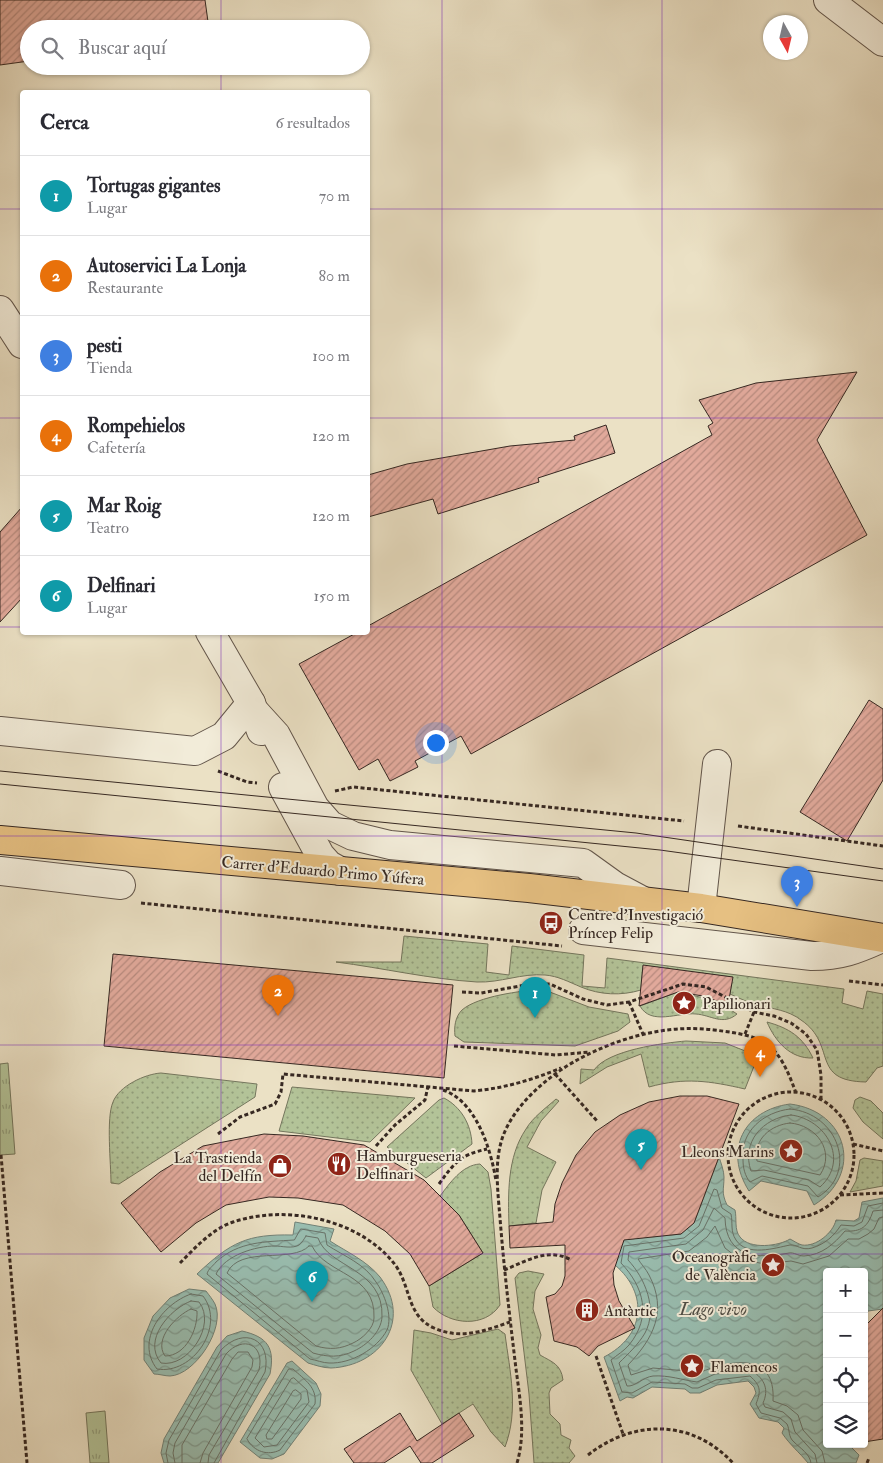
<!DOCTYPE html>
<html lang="es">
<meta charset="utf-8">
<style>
:root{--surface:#fff;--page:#f7f7f7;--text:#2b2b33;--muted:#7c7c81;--line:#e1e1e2;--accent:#ea580c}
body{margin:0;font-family:"IM FELL Double Pica",serif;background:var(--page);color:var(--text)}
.controls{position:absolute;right:15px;bottom:15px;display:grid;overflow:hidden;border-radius:5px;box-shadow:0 1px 4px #0004}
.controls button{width:45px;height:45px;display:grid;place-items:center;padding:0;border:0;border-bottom:1px solid var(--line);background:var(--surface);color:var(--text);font:25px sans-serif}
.compass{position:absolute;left:763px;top:15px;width:45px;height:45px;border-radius:50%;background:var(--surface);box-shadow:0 1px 4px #0004;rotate:172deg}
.you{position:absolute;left:435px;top:742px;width:18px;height:18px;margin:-12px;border:4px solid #fff;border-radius:50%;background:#1a73e8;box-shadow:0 0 0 8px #1a73e833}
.badge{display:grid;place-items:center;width:32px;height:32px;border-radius:50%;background:var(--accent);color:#fff;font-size:16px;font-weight:700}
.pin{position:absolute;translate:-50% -41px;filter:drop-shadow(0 1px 2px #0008)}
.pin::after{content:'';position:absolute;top:26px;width:18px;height:15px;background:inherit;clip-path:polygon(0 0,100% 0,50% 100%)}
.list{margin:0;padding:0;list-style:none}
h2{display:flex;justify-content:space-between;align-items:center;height:65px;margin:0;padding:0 20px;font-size:21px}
h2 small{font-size:16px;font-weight:400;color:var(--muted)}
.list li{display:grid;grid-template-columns:32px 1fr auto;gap:15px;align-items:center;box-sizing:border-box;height:80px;padding:0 20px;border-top:1px solid var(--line)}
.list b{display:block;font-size:19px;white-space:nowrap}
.list p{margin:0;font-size:16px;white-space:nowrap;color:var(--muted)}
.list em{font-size:16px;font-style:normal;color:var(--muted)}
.icon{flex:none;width:28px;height:28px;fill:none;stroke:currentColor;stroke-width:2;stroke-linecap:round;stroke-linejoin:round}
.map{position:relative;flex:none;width:883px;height:1463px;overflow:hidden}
.search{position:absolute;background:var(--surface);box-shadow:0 1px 4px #0004;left:20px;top:20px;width:350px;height:55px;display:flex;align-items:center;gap:12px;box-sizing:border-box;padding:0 18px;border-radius:28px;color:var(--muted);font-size:19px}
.panel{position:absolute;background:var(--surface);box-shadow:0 1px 4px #0004;left:20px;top:90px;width:350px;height:545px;border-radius:5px}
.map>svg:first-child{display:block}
</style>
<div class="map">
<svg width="883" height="1463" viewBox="0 0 883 1463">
<defs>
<pattern id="grass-tufts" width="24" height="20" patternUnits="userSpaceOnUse" patternTransform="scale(1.25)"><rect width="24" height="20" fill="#b3c398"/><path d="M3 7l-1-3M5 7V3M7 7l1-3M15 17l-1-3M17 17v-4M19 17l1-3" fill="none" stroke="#929e7c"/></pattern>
<pattern id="garden-dots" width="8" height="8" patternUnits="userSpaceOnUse" patternTransform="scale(1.25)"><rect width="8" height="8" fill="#b3c398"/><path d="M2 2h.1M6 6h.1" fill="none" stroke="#929e7c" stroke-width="1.8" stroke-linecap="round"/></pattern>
<pattern id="water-waves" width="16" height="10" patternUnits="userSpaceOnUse" patternTransform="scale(1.25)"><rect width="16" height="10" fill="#99beb1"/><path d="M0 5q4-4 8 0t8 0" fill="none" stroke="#7e9a90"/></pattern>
<pattern id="building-hatch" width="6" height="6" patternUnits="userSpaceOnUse" patternTransform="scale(1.25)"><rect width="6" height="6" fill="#e1a99b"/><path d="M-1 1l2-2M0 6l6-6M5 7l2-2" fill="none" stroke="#b78a7e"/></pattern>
</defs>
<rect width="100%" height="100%" fill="#ebe1c5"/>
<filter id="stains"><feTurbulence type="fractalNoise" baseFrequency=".004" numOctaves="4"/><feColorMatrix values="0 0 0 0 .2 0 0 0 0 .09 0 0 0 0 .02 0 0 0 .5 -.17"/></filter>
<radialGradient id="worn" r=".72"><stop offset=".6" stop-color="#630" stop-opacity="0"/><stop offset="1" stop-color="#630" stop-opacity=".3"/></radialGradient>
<g fill="url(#grass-tufts)" stroke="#74765d">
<polygon points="8,1063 15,1154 0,1155 0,1064"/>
<polygon points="105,1411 109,1463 90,1463 86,1413"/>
</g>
<g fill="url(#garden-dots)" stroke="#74765d">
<path d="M404,936L488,944L486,972L509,975L512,946L584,955L582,986L605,988L607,958L844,989L842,1003L863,1009L867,991L883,994V1066L877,1068L866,1082C809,1081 838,1045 801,1020C788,1010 773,1009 758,1005C749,1003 739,998 730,994L732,977L643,966L641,990C621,996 600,995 581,987C569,982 558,976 545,975C522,973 500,983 477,982C429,979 383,968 336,962H401Z"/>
<path d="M542,989L589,1007L628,1014L630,1022L618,1031L575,1046L464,1042L455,1036C454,1027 455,1017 462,1010C478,996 521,991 542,989Z"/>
<path d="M678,992L717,1001L737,1014C723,1026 711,1015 696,1014C678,1012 651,1026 640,1006Z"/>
<path d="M767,1022C789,1028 803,1037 813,1058C790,1059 775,1041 767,1022Z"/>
<path d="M686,1041L725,1043L758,1056L745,1089C710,1081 685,1077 649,1087L641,1054L607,1067L580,1084L581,1069L594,1070C608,1050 663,1043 686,1041Z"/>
<path d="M161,1073L257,1084L255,1097L119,1184L111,1183C111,1164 106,1118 113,1102C119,1086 145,1074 161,1073Z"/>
<polygon points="292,1087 415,1098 370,1142 279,1131"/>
<polygon points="860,1097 871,1101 883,1113 883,1139 863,1122 853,1108 855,1100"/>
<path d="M444,1098C461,1107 471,1124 472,1144L426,1178L387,1147L439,1100Z"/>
<path d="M556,1099L559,1101L541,1121L527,1147L556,1162L542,1190L536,1223L509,1226C508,1194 507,1157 526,1129C533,1117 546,1108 556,1099Z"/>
<polygon points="864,1158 883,1161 883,1186 850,1192 856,1181 860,1160"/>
<path d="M480,1164L488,1172L491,1189L500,1305C485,1328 450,1325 433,1307L429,1286L483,1253L459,1215L440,1196C450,1183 462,1165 480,1164Z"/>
<path d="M528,1271L544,1274L535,1291L533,1309L541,1335L538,1348L540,1355C552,1362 561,1364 563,1380L551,1388L549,1393L550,1414L560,1424L561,1435L571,1440L569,1448L575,1456L569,1463H534L529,1394L515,1278L519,1273Z"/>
<path d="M498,1329L505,1334C510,1372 519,1410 505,1447L491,1432L473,1404L442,1424L411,1370L414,1330L431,1333L452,1340Z"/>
</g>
<g fill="url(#water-waves)" stroke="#718278">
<path d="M790,1104C848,1111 864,1174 814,1205L807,1191L761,1181L749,1191C723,1150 744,1110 790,1104Z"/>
<path d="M719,1157C721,1163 724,1171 724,1177C724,1190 721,1192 727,1205L735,1210C737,1218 734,1230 740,1237C750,1250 779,1246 790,1239C794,1241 798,1244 802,1245C816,1247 833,1233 836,1220L854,1221L859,1218L862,1202L883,1198V1309L868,1311L864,1317V1272H827V1444H848L859,1455L856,1463H808C799,1452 790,1445 782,1433L784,1428L778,1422L759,1418L750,1404L756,1393L754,1387L748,1381L717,1385L700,1393H690L685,1389L652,1387L633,1398L627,1397L620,1401L604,1357C645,1336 649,1294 615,1265L620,1240L681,1234L694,1223Z"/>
<path d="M295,1222L334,1229L330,1241C347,1252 367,1261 380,1277C413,1321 380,1366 331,1368C323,1368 315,1365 308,1363L197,1274C231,1242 247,1234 293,1235Z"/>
<path d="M189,1289L206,1291C209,1295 213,1300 215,1304C226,1328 195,1375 170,1376C165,1376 159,1374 154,1374L144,1360V1338L153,1316L170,1298Z"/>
<path d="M242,1331C268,1337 275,1348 270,1374L218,1463H164L161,1453L164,1439L217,1347L227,1336Z"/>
<polygon points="292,1361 316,1383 321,1394 320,1406 284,1454 272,1459 260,1458 240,1442 287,1363"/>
</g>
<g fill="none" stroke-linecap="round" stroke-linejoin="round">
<g stroke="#68736a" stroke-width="1">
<path d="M790,1109C838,1113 859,1172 818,1197L808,1186L762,1176L750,1182C745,1176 743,1168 743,1160C740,1131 764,1112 790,1109Z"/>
<path d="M791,1115C826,1119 850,1160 820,1187L809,1180L764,1170L751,1171C741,1142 763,1118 791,1115Z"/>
<path d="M790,1123C816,1125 836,1151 820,1175L757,1161C753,1139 771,1125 790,1123Z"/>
<path d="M301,1229L325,1233L327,1245C344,1256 365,1264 376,1282C384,1293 393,1316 387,1330C377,1349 351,1364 329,1363C323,1363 316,1360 310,1359L207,1274C208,1269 213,1266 216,1262C239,1241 265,1242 294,1240Z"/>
<path d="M306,1236L318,1238C328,1268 384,1268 382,1317C381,1332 367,1345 354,1351C340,1358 327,1357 313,1353L216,1274C225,1255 256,1246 275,1246C282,1246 292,1249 299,1245C302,1243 304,1239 306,1236Z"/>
<path d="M309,1246H312C326,1275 376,1273 374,1318C374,1328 362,1339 353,1343C341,1349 330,1350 316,1346L227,1273C240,1245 292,1264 309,1246Z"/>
<path d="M191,1294L203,1296C226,1326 193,1375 157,1369C135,1341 162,1304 191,1294Z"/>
<path d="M191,1301L199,1302C217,1325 188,1368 161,1363C142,1340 170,1309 191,1301Z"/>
<path d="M191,1309L197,1311C198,1329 186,1356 165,1356C153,1339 177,1315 191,1309Z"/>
<path d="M289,1369H293C305,1380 317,1387 315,1404L280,1450C268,1456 254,1452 247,1439Z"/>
<polygon points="294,1378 307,1390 309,1402 277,1445 264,1447 255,1438 291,1379"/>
<polygon points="296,1390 301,1394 301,1399 272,1439 267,1439 266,1435 293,1391"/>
<path d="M168,1463L166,1453L169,1440L221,1350C244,1326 272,1339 265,1372L214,1463"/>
<path d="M175,1463L173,1453L175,1443L226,1354C243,1335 265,1344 259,1370L209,1455L208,1463"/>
<polyline points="182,1463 182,1445 232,1359 238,1352 248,1352 253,1360 252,1367 203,1453 200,1463"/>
<path d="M811,1463C810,1454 800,1448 794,1442C788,1437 790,1430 787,1424L780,1418L761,1413L756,1404C761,1391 761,1386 750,1376L716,1380L698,1388H692L685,1384L652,1382L632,1393L622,1392L611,1360C617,1355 624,1351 629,1345C652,1317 644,1287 621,1263L624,1246L684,1238L699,1226L714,1189L717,1190L722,1208L731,1214C733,1223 730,1231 736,1240C747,1257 775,1248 790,1245C797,1244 801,1251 812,1248C825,1244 834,1236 841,1225L854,1226L862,1222L868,1206L883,1203"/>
<path d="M817,1463L815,1454L795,1432L791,1419L783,1412L765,1407L763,1403C769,1390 765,1379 752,1371L715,1374L697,1382C682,1380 669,1375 653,1376C643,1377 635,1387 627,1386L619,1363C628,1354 638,1345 645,1333C658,1309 645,1278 628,1260L629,1252L686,1244L703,1230L714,1208L725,1218C726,1258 757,1259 789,1253C794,1252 798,1256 804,1256C822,1255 834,1244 845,1231C861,1232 868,1227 873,1211L883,1210"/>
<path d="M825,1463L822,1451L803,1430L798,1415L787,1406L773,1401C776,1350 729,1360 696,1374L687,1371L653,1368L631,1375L628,1365C653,1339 668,1311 649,1275C646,1269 641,1264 638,1259L689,1251L707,1237L715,1226L725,1248L739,1259L765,1264L791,1261L803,1264L829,1256L848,1239H859L868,1234L874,1229L879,1218L883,1217"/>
</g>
</g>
<g fill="url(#building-hatch)" stroke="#362822">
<polygon points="0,0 205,0 209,29 29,29 29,61 0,65"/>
<polygon points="857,372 817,440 867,535 471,754 461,736 415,761 418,767 390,781 378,759 359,770 299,664 358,632 368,632 368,626 712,435 708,426 713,423 699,400 756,383"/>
<polygon points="606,425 615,453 538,478 539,482 438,514 433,499 368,517 368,475 407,464 510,446 575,440 574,436"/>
<polygon points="22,507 22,598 0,622 0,532"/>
<polygon points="869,700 883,709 883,780 847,841 800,812"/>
<polygon points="113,954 453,985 444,1078 104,1046"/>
<polygon points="643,965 733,977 728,1005 703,996 678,992 639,1006"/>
<polygon points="680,1096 707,1096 739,1104 694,1223 681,1234 624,1240 613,1273 614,1285 619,1301 635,1328 598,1346 589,1356 577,1347 554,1341 546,1297 555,1294 562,1286 565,1276 565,1245 510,1248 509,1226 553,1222 555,1204 562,1183 576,1155 595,1132 620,1115 649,1102"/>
<polygon points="264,1134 303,1136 364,1145 424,1180 459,1215 483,1253 429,1286 410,1254 385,1231 343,1205 298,1198 269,1197 226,1205 196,1223 161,1252 121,1203 160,1172 203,1146"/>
<polygon points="883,1308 883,1439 864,1442 864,1327"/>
<polygon points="400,1413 417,1441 459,1413 474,1436 432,1463 421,1463 410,1446 384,1463 354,1463 344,1449"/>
</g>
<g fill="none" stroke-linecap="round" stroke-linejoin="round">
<g stroke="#63564b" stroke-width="30">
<g id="minor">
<polyline points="828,0 883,42"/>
<polyline points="0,310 22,344"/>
<polyline points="210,632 251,703 261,731"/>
<polyline points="256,713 276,735 315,808 330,825 353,836 390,845 583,863 615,886 645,902"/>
<polyline points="0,731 195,751 224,736 251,703"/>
<polyline points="283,787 320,855 329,865 340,871"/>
<polyline points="0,871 121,885"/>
<polyline points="701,908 717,764"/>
<path d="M583,930L812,956C840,956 856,950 882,938"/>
</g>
</g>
<g stroke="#362822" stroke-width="30">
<polyline id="major" points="0,840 529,888 701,908 883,938"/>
</g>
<g stroke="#362822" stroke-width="3" stroke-dasharray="4 2.5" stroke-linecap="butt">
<polyline points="218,771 247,782 257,783"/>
<polyline points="335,791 353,787 684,821"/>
<polyline points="738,826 883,846"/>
<polyline points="141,903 562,946"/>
<polyline points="849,981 883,985"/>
<polyline points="462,992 481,993 531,984 550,984 583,999 607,1005 629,1002 683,984 706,987 754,1012 774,1016 791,1023 806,1034 817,1050 821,1075 821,1100"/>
<polyline points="629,1002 643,1034"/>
<polyline points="745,1034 754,1012"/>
<polyline points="454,1046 556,1055 590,1052"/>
<polyline points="555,1074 597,1121"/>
<path d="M443,1090C476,1101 491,1149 496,1181"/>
<circle cx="791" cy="1155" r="63"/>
<path d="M218,1134L240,1117L275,1104L281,1092L283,1074L474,1091C505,1088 532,1080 561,1068"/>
<polyline points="853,1144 883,1151"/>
<polyline points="376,1146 395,1125 425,1100 428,1086"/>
<polyline points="1,1155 27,1463"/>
<path d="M439,1184C455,1162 460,1155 487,1149"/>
<polyline points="840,1195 883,1193"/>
<path d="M180,1263C195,1248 212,1229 233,1222C287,1204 361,1219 396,1266C411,1288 407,1316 434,1328C461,1340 484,1331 510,1322"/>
<path d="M504,1270C527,1261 548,1247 571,1260"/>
<polyline points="864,1310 865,1311"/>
<polyline points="596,1356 623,1434"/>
<path d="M588,1455C634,1419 692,1419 733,1463"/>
<path d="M517,1463C526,1433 520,1399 516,1369C510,1319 504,1269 500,1218C498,1193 494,1164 502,1139C513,1105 549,1075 579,1059C620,1037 668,1024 714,1030C766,1036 778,1043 796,1093"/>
<polyline points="867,1463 869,1458"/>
</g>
<use href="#minor" stroke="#f2ecd9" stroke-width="28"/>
<use href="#major" stroke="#e6c082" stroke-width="28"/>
<g stroke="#362822" stroke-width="1">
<polyline points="0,771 636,833 883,869"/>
<polyline points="0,784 660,850 883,881"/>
</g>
</g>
<path fill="none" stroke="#7b2cbf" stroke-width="1" stroke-opacity="0.55" d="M221,0V29M442,0V1463M662,0V1463M221,66V92M0,209H22M368,209H883M0,418H22M368,418H883M0,627H22M368,627H883M221,632V1463M0,836H883M0,1045H883M0,1254H883"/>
<defs>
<g id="bus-disc" transform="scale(1.25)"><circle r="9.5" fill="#8f2418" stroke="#f2ecd9"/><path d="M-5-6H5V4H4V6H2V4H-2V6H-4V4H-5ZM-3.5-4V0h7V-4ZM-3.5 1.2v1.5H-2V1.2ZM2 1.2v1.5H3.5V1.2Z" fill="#fff"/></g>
<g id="sight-disc" transform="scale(1.25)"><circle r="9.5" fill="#8f2418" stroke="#f2ecd9"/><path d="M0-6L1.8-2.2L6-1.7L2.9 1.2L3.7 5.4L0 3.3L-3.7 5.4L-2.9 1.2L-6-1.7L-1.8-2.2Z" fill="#fff"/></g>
<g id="restaurant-disc" transform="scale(1.25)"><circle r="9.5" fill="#8f2418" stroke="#f2ecd9"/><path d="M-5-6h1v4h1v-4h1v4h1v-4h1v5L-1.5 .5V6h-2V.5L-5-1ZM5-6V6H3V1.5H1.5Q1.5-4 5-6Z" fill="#fff"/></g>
<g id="shop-disc" transform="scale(1.25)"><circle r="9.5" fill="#8f2418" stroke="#f2ecd9"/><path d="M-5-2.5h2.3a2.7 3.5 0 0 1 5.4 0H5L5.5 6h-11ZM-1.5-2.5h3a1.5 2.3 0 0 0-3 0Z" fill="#fff"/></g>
<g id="building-disc" transform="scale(1.25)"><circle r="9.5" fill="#8f2418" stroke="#f2ecd9"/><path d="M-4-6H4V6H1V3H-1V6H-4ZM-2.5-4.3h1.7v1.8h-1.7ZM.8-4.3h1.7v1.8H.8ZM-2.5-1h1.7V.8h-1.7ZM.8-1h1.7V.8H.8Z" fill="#fff"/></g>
</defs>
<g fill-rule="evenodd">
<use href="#bus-disc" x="551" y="923"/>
<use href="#sight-disc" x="684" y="1003"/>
<use href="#sight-disc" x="791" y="1151"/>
<use href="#restaurant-disc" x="339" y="1164"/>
<use href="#shop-disc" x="280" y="1166"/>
<use href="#sight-disc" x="773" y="1265"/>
<use href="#building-disc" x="587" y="1310"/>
<use href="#sight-disc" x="692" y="1366"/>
</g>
<g text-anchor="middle" stroke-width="4" stroke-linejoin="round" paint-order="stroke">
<g font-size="16" fill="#362822" stroke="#f2ecd9">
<text transform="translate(323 870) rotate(5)" y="6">Carrer d'Eduardo Primo Yúfera</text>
</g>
<g font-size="16" fill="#362822" stroke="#f2ecd9" text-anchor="start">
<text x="568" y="920">Centre d'Investigació<tspan x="568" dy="18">Príncep Felip</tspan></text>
<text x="702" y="1009">Papilionari</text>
<text x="774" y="1157" text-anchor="end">Lleons Marins</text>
<text x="356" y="1161">Hamburgueseria<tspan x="356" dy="18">Delfinari</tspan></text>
<text x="262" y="1163" text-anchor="end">La Trastienda<tspan x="262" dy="18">del Delfín</tspan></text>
<text x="756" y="1262" text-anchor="end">Oceanogràfic<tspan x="756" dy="18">de València</tspan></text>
<text x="604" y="1316">Antàrtic</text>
<text x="710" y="1372">Flamencos</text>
</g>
<g font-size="18" font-style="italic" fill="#4f4e46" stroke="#f2ecd9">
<text x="713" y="1315">Lago vivo</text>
</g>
</g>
<rect width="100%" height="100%" filter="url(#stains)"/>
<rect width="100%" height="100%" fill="url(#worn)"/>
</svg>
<div class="controls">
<button>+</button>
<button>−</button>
<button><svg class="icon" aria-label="locate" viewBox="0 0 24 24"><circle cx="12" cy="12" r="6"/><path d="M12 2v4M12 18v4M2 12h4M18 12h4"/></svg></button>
<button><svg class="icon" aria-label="layers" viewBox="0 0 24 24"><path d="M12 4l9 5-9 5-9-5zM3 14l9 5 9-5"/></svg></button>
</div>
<svg class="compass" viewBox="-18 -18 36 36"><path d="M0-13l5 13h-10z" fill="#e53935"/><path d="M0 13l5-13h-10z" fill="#7c7c81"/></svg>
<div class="you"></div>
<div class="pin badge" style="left:535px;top:1018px;background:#0f9aa8">1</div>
<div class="pin badge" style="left:278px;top:1016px;background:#e8710a">2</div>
<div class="pin badge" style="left:797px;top:907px;background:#3f7fe0">3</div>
<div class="pin badge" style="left:760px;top:1077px;background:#e8710a">4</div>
<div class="pin badge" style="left:641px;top:1170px;background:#0f9aa8">5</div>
<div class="pin badge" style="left:312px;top:1302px;background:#0f9aa8">6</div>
<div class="search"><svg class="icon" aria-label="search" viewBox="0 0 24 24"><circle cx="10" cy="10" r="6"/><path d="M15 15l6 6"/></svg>Buscar aquí</div>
<section class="panel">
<h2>Cerca<small>6 resultados</small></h2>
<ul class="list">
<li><span class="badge" style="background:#0f9aa8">1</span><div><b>Tortugas gigantes</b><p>Lugar</p></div><em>70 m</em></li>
<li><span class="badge" style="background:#e8710a">2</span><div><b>Autoservici La Lonja</b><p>Restaurante</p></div><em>80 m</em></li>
<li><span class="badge" style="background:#3f7fe0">3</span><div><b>pesti</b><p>Tienda</p></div><em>100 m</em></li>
<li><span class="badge" style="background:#e8710a">4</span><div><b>Rompehielos</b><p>Cafetería</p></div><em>120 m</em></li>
<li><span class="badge" style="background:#0f9aa8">5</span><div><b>Mar Roig</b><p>Teatro</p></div><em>120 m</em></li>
<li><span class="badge" style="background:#0f9aa8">6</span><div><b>Delfinari</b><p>Lugar</p></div><em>150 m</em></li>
</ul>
</section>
</div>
